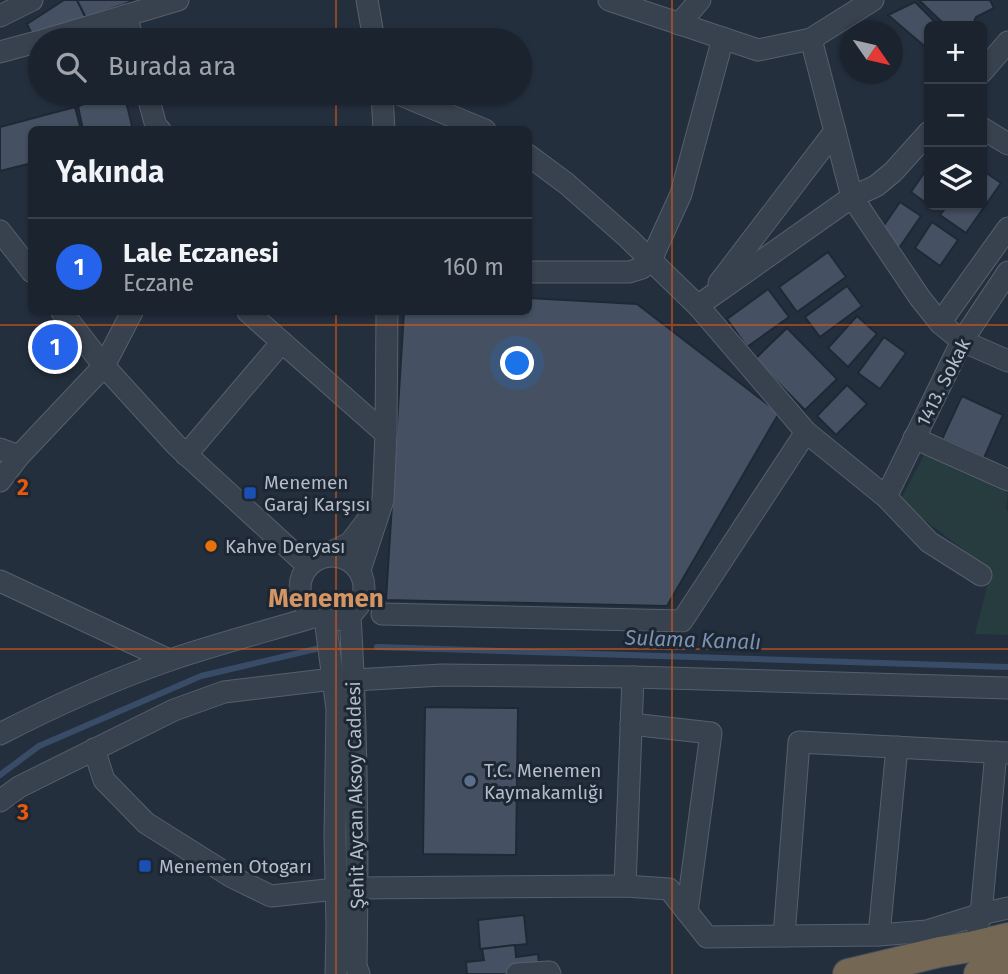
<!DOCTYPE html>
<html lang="tr">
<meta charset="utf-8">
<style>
:root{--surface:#1b232e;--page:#282f3a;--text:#f1f3f6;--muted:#a0a4aa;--line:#39404a;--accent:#2563eb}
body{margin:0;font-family:"Fira Sans",sans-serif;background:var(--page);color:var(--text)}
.controls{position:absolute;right:21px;top:21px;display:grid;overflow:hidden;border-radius:10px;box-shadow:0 2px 5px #0004}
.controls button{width:63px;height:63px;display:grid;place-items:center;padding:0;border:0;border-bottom:2px solid var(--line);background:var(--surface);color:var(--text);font:35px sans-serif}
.compass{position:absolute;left:840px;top:21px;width:63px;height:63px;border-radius:50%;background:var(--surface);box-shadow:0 2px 5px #0004;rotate:124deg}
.you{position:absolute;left:518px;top:364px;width:24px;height:24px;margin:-18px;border:5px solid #fff;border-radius:50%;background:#1a73e8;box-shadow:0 0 0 10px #1a73e833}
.badge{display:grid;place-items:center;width:46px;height:46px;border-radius:50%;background:var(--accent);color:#fff;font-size:23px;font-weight:700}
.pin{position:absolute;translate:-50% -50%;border:4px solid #fff;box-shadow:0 2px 7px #0006}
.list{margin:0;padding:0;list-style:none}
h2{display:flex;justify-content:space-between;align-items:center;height:91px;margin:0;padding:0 28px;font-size:30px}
h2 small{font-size:23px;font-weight:400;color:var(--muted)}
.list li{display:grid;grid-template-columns:46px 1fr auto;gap:21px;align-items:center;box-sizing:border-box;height:98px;padding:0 28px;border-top:2px solid var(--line)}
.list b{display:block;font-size:26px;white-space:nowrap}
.list p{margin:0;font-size:23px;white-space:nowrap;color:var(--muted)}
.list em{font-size:23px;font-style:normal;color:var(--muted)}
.icon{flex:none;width:38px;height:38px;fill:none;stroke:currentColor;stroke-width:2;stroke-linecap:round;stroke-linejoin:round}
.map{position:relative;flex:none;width:1008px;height:974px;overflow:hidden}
.search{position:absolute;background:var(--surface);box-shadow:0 2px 5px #0004;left:28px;top:28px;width:504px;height:77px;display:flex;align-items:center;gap:18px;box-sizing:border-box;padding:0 24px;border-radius:38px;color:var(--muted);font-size:26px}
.panel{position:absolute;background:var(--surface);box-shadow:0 2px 5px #0004;left:28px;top:126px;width:504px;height:189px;border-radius:10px}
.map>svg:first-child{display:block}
</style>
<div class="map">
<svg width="1008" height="974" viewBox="0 0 1008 974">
<rect width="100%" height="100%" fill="#242f3e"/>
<polygon fill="#263c3f" points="924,455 1008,493 1006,510 1008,511 1008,635 975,634 991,571 900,501"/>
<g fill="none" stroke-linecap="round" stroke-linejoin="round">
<g stroke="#394c67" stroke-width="6">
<polyline points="377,647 1008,667"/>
<polyline points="0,775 39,746 201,676 320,648"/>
</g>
</g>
<g fill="#455162" stroke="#1f2835" stroke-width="2">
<polygon points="64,0 77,0 86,18 32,34 27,24"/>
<polygon points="77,0 133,0 133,1 86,18"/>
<polygon points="919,0 990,0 994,8 976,17 972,26 946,26"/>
<polygon points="915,2 939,26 929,26 929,50 888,15"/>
<polygon points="118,93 124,93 133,130 83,130 78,106"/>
<polygon points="75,107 81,130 32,130 32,163 0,171 0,127"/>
<polygon points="982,170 1001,183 966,233 940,215 948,205 982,205"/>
<polygon points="924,173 929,177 929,205 911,192"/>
<polygon points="900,202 921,216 899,248 878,234"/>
<polygon points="932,222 958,240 940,266 915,248"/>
<polygon points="828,252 846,277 797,312 779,287"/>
<polygon points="847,286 862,306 820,337 805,317"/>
<polygon points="768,289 789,317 747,347 727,319"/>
<polygon points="528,298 637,304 779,413 667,606 386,600 404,312 528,312"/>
<polygon points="857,316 877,334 848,367 828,348"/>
<polygon points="787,328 837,379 805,410 755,359"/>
<polygon points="884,337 906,353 880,389 858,373"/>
<polygon points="847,385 867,404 836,435 817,416"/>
<polygon points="962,396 1003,415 984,458 942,439"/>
<polygon points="425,707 518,708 516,855 423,854"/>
<polygon points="524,915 527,944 480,949 478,920"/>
<polygon points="515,945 516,957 538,954 540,974 467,974 466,962 484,960 482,949"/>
</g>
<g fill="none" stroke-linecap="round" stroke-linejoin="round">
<g stroke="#565f6c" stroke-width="23">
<g id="minor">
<polyline points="367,0 374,40"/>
<polyline points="609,0 758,50 811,39 873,0"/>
<polyline points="126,15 133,40"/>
<polyline points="0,16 32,0"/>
<polyline points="679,24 700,0"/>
<polyline points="811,39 852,197 920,298 940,323 962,341 1008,361"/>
<polyline points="44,40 178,0"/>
<polyline points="0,52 40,41"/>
<polyline points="982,72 1008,42"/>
<polyline points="147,93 156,126 160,130"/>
<polyline points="382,93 384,130"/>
<polyline points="396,93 485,130"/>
<polyline points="982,128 1008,144"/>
<polyline points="528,155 567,184 628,238 699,307 806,432 886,497 929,542 981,575"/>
<polyline points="0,231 32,272"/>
<polyline points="528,272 629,272 642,268 651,260 681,194 723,38"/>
<polyline points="719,283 835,131"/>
<polyline points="699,307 706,300 852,197 876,186 893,172 929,132"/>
<polyline points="62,312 104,366 176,445 308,566"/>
<polyline points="248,312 386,434"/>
<polyline points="940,323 1008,228"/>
<polyline points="914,438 1008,480"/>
<polyline points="0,449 19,456 0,481"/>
<polyline points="186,455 282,342"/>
<polyline points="19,456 104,366 132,312"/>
<polyline points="886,497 962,341 1008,272"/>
<polyline points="325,555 350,543 373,513"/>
<circle cx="332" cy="588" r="32"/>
<polyline points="360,570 383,500 386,434 387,312"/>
<polyline points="0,581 169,660"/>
<polyline points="382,614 682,621 806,432"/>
<path d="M350,615C357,732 358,849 356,966L359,974"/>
<polyline points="325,619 337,709 335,836 337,927 336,974"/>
<polyline points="354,680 442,675 633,677 1008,688"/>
<polyline points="631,724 711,733 687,912"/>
<path d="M0,734C54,706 110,681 167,661C216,644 267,631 317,616"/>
<polyline points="94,749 104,780 146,823 232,877 271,896 336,889"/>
<polyline points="0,801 19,787 174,710 224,692 333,679"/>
<polyline points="625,886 633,677"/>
<polyline points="357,888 625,886 669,889 707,937 879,935 927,931 981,914 1008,908"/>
<polyline points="977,927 981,914 996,752"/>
<polyline points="879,935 897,747"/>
<polyline points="784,936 799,742 1008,753"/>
<polyline points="517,974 549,972 550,974"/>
</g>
</g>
<g stroke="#434c59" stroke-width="32">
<g id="highway">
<polyline points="848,974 940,952 970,947 1008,938"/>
<polyline points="979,974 1008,966"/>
</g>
</g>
<use href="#minor" stroke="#38414e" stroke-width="21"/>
<use href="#highway" stroke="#746855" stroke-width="30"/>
</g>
<path fill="none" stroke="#e8590c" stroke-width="2" stroke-opacity="0.55" d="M336,0V40M672,0V974M336,93V130M336,312V974M0,325H1008M0,649H1008"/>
<g fill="#1a4fb4" stroke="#1d2633" stroke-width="2.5">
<rect x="243" y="486" width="14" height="14" rx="3.5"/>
<rect x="138" y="859" width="14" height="14" rx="3.5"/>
</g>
<circle fill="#e8710a" stroke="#1d2633" stroke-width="2.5" cx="211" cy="546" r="7"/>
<circle fill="#5c6f8a" stroke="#1d2633" stroke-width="2.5" cx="470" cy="781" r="7"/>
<g text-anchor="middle" stroke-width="6" stroke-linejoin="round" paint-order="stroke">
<g font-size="19" fill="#b4bcc9" stroke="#1d2633">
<text transform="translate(943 382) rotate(-63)" y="7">1413. Sokak</text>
<text transform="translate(355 795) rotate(-91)" y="7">Şehit Aycan Aksoy Caddesi</text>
</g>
<g font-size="19" fill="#b4bcc9" stroke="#1d2633" text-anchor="start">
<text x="264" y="489">Menemen<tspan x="264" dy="22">Garaj Karşısı</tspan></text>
<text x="225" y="553">Kahve Deryası</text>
<text x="484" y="777">T.C. Menemen<tspan x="484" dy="22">Kaymakamlığı</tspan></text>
<text x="159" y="873">Menemen Otogarı</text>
</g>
<g font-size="21" font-style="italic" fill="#7c92b1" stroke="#1d2633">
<text transform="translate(693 640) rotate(2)" y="7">Sulama Kanalı</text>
</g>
<g font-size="26" font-weight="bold" fill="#d59563" stroke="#1d2633">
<text x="326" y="607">Menemen</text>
</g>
</g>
<g font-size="23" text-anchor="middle" font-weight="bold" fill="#e8590c" stroke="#1d2633" stroke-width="6" stroke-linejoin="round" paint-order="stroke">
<text x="23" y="495">2</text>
<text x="23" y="820">3</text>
</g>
</svg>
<div class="controls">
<button>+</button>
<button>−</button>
<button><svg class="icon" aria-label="layers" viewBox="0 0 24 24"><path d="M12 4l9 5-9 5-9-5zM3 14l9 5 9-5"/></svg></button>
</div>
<svg class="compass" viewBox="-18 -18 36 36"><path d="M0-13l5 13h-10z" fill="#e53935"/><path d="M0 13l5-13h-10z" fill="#a0a4aa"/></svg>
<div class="you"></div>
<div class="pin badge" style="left:55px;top:347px">1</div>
<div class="search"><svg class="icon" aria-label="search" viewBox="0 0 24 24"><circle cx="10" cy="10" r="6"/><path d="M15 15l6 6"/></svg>Burada ara</div>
<section class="panel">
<h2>Yakında<small></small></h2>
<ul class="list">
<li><span class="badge">1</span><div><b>Lale Eczanesi</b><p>Eczane</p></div><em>160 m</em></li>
</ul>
</section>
</div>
